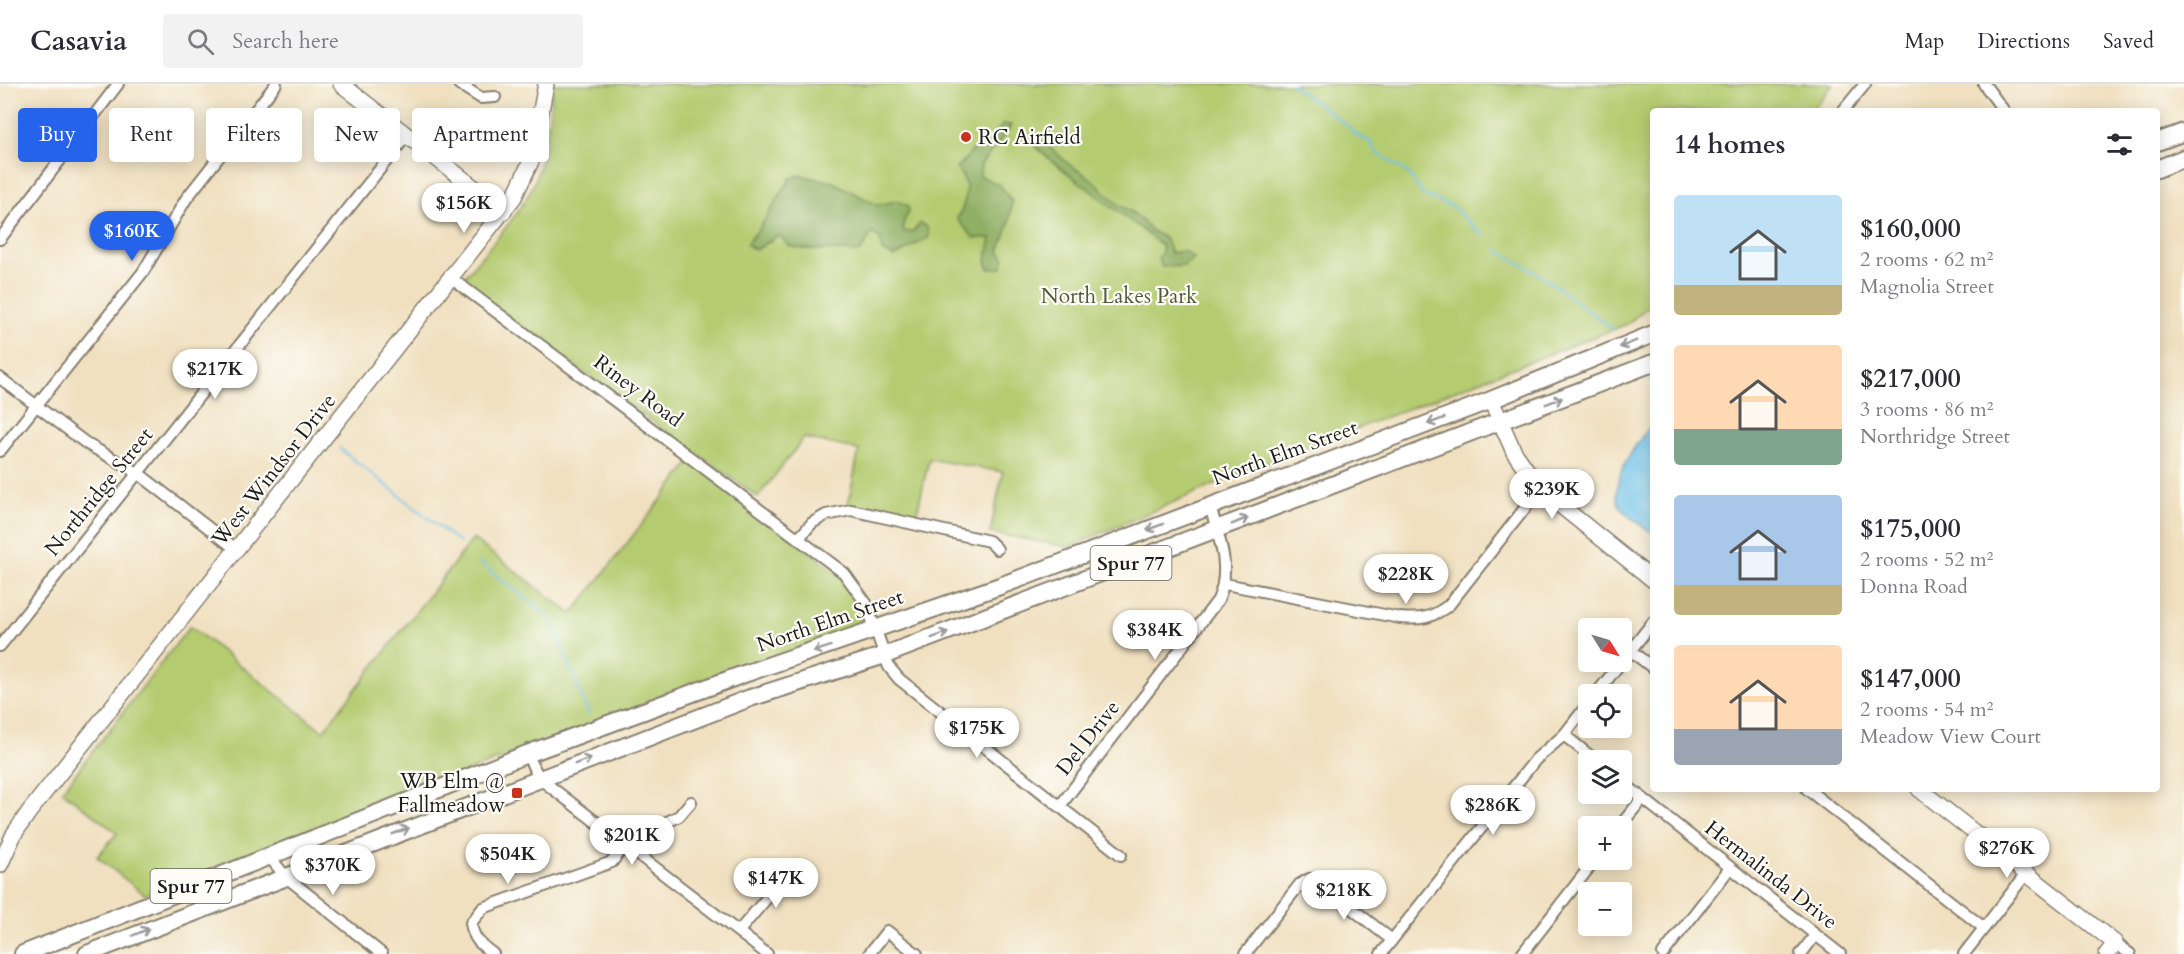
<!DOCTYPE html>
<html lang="en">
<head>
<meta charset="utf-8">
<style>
  body { margin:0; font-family:Cardo,serif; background:#f2f2f3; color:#2b2b33; height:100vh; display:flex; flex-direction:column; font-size:22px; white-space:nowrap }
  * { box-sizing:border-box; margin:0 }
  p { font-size:20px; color:#7c7c81 }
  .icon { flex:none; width:33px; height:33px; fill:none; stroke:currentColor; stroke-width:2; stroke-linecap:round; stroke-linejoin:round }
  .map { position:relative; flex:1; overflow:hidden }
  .sheet { position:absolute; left:1650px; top:24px; width:510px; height:684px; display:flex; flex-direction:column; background:#fff; border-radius:6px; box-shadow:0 3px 15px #0003 }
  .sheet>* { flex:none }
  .guide { position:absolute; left:18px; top:24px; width:570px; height:54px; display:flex; gap:12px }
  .needle { width:39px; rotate:127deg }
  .fabs { position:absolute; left:1578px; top:534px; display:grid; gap:12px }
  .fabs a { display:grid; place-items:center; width:54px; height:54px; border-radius:6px; background:#fff; box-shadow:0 3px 15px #0003; font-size:30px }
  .price { position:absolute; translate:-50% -51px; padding:0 14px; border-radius:21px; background:#fff; color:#222; font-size:20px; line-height:39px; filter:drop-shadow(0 2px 3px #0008) }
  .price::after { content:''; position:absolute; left:50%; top:36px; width:18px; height:14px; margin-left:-9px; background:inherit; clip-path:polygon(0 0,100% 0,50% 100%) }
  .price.selected { background:#2563eb; color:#fff }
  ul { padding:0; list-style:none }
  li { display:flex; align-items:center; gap:18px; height:150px; padding:0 24px }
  li span { display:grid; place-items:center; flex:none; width:168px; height:120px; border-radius:6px; color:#555 }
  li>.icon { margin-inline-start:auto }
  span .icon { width:72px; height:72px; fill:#fffc; stroke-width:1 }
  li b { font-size:26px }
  h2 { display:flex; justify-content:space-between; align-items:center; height:72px; padding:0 24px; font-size:26px }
  .pill { padding:0 21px; border-radius:6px; background:#fff; box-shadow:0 3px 15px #0003; font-size:21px; line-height:54px }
  .pill.selected { background:#2563eb; color:#fff }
  header { display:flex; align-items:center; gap:36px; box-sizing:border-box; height:84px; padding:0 30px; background:#fff; border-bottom:2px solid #e1e1e2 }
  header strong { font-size:28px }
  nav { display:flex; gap:33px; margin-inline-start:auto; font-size:21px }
  .search { width:420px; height:54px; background:#f2f2f3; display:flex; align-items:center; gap:15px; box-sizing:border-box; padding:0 21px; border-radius:6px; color:#7c7c81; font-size:22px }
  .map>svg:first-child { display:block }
  .green { fill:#b4cb6f; stroke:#687446; stroke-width:1.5 }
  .forest { fill:#8faf62; stroke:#56663f; stroke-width:1.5 }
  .water { fill:#6bc0e8; stroke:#446e82; stroke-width:1.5 }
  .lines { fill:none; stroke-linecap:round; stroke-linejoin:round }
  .stream { stroke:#6bc0e8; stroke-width:2 }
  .street-casing { stroke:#867e6e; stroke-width:14 }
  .secondary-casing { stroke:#867e6e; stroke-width:18 }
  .primary-casing { stroke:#867e6e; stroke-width:20 }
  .street { stroke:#fff; stroke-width:10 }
  .secondary { stroke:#fff; stroke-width:15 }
  .primary { stroke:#fff; stroke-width:16 }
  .oneway { stroke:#999 }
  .poi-dot { fill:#c8321e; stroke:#fdfcf7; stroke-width:2 }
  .labels { text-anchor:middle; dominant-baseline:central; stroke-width:4.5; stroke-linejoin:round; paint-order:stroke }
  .shield { fill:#fdfcf7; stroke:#605f5e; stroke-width:1.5 }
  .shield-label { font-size:20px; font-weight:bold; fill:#1c1c1c }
  .poi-label { font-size:21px; fill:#1c1c1c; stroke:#fdfcf7; text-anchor:start }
  .park-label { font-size:21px; fill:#515939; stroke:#fdfcf7 }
  .street-label { font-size:21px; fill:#1c1c1c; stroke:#fdfcf7 }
</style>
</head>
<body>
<header>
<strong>Casavia</strong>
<div class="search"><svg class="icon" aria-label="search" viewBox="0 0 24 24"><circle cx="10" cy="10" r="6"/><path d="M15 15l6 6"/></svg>Search here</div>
<nav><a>Map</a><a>Directions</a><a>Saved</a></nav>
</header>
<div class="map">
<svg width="2184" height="870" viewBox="0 0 2184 870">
  <rect width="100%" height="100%" fill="#fdfcf7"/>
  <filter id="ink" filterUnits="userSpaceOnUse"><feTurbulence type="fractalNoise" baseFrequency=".0167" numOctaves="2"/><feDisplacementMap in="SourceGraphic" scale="12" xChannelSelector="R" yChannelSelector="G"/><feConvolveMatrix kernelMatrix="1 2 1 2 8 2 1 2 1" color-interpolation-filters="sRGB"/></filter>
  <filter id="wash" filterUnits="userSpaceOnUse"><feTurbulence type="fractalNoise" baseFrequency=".008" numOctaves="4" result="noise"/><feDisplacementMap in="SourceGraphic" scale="24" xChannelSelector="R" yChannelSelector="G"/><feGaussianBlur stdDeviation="1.35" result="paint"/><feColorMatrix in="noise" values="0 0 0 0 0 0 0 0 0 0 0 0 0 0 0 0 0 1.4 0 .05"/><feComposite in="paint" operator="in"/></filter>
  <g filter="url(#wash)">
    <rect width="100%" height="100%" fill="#f0e0c0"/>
    <!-- green -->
    <g class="green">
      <path d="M553,0h1280l-21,27h-159v192l-26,21 -385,149 -173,74 -79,-14 13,-61 -74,-13 -13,59 -68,-13 11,-55 -55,-12 -46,59 -296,-211 5,-12c21,-27 57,-62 68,-94 11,-30 15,-65 18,-96z"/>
      <path d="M691,377l144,110 24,26 9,22 -2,8 -361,130 -360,138 -48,-38 20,-24 -55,-42 128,-165 133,105 150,-192 99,75z"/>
    </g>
    <!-- forest -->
    <g class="forest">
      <path d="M1003,40l8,1 -2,4 -28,35 -1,12 20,9 12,17 -3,22 -10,27 6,8 -4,9 -12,1 -3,-8 5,-23h-17l-17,-19c9,-15 15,-38 -1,-50l18,-20 12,-1z"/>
      <path d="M1036,51l35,31 18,11 29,27 18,11 16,16 13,7 6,15 12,-2 11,7 -11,8 -21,1 -4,-9 4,-5v-8l-113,-86 -14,-13 -2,-6z"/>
      <path d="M799,91l34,7 44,23 20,-4 11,5 1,6 -5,9 -1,10 9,1 9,-9 6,4 2,10 -35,20 -12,-6 -2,-13 -8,-5 -12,19 -57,-3 -14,-3 -10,-11 -23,15 -10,-6 13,-15 31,-50z"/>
    </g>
    <!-- water -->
    <path class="water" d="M1653,340v109c-10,-7 -26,-16 -33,-27 -13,-24 17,-65 33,-82z"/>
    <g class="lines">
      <!-- stream -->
      <g class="stream">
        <path d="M1291,0l58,43 5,7 15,7 7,11 31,20 16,23 29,11 31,30"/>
        <path d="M1497,166l45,26 72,54"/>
        <path d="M1648,292l5,6"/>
        <path d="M339,364l121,95"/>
        <path d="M480,479l71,55 38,97"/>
      </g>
    </g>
  </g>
  <g filter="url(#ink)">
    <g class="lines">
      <defs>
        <g id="street">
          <path d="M459,0l22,14 14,-1"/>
          <path d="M1984,0l20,27"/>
          <path d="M1843,27l22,-27"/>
          <path d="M0,155l118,-155"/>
          <path d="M451,194l393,295 22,30 23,64 10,12 222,176"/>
          <path d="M0,294l87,66 51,29 99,77"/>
          <path d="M0,367l143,-179 43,-73 90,-115"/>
          <path d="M799,454l13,-15 14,-8 25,-5 138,31 8,8"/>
          <path d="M1225,500l175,34c21,2 32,0 49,-13l91,-116"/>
          <path d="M0,562l407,-511"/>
          <path d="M1631,567l22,17"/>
          <path d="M1596,610l57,-72"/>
          <path d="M1564,651l31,25"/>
          <path d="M527,670l12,24 228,176"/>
          <path d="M1622,698l218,172"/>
          <path d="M1807,705l177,139"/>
          <path d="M1060,722l158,-206c14,-32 1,-62 -8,-94"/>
          <path d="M1620,742l22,-27"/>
          <path d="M268,771l17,21 97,78"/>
          <path d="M739,847l53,-63"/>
          <path d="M2115,859l15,11"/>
          <path d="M493,870c-12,-9 -20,-15 -22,-31l12,-15 129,-46 14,-19 53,-27 12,-14"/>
          <path d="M869,870l18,-23 30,23"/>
          <path d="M1245,870l55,-70 9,-5 9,3 74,58"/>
          <path d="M1381,870l155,-195 28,-24 24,-31"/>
          <path d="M1522,870l73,-94"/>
          <path d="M1663,870l67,-86"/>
          <path d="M1801,870l14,-19"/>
          <path d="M1964,870l62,-80"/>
        </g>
        <g id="secondary">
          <path d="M341,0l163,127"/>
          <path d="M1491,316l23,52 26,37 113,91"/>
          <path d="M1919,705l196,154 -8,11"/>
          <path d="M0,781l14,-31 15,-22 485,-615 18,-38 14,-75"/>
        </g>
        <g id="primary">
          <path d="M2157,58l27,-10"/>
          <path d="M2157,85l27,-11"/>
          <path d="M23,870l504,-200 217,-80 256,-88 491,-186 162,-66"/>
          <path d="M87,870l663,-256 135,-43 768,-292"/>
        </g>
      </defs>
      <!-- street casing -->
      <use href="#street" class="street-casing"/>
      <!-- secondary casing -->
      <use href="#secondary" class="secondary-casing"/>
      <!-- primary casing -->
      <use href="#primary" class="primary-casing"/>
      <!-- street -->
      <use href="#street" class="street"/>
      <!-- secondary -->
      <use href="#secondary" class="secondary"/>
      <!-- primary -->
      <use href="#primary" class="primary"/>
    </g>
    <!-- one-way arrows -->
    <defs><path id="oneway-shaft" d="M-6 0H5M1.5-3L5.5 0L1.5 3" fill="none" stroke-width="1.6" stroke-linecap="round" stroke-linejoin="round" transform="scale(1.5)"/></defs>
    <g class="oneway">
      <use href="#oneway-shaft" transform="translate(1628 260) rotate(158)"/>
      <use href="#oneway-shaft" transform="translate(1554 317) rotate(-21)"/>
      <use href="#oneway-shaft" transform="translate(1436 337) rotate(160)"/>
      <use href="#oneway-shaft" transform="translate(1240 437) rotate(-22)"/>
      <use href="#oneway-shaft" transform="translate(1155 443) rotate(159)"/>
      <use href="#oneway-shaft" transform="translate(940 551) rotate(-21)"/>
      <use href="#oneway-shaft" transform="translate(822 565) rotate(162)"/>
      <use href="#oneway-shaft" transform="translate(583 677) rotate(-21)"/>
      <use href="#oneway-shaft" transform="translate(401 747) rotate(-21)"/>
      <use href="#oneway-shaft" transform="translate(141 848) rotate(-23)"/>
    </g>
  </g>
  <!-- markers -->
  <g class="poi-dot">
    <circle cx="966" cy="53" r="6"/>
    <rect x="511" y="703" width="12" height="12" rx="3"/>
  </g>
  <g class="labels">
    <!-- shield labels -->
    <g class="shield">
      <rect x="1090.5" y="462" width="81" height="34" rx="4.5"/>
      <rect x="150.5" y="785" width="81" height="34" rx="4.5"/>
    </g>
    <g class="shield-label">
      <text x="1131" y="479">Spur 77</text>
      <text x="191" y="802">Spur 77</text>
    </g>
    <!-- poi labels -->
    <g class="poi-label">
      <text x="978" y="53">RC Airfield</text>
      <text x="505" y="697" text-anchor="end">WB Elm @<tspan x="505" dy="24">Fallmeadow</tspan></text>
    </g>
    <!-- park labels -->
    <g class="park-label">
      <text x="1119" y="212">North Lakes Park</text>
    </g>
    <!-- street labels -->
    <g class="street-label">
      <text transform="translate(638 307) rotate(37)">Riney Road</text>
      <text transform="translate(1285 369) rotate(-20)">North Elm Street</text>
      <text transform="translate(274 386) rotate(-52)">West Windsor Drive</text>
      <text transform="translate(99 408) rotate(-51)">Northridge Street</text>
      <text transform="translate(830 537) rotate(-19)">North Elm Street</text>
      <text transform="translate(1088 654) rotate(-52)">Del Drive</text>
      <text transform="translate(1771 791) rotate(38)">Hermalinda Drive</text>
    </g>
  </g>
</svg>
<div class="fabs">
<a><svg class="needle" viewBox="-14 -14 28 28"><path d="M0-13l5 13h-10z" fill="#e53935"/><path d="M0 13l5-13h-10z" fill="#7c7c81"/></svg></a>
<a><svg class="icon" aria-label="locate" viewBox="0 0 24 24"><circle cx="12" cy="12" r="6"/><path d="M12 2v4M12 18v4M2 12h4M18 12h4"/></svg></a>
<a><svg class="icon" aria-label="layers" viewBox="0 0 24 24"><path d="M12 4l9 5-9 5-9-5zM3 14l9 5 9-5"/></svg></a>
<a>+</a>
<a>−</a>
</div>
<b class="price" style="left:464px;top:150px">$156K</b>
<b class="price selected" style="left:132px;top:178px">$160K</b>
<b class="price" style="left:215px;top:316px">$217K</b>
<b class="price" style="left:1552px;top:436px">$239K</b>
<b class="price" style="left:1406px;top:521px">$228K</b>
<b class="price" style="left:1155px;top:577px">$384K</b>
<b class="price" style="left:977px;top:675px">$175K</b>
<b class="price" style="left:1493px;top:752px">$286K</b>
<b class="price" style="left:632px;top:782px">$201K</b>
<b class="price" style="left:2007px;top:795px">$276K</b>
<b class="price" style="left:508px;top:801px">$504K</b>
<b class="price" style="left:333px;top:812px">$370K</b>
<b class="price" style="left:776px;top:825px">$147K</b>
<b class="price" style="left:1344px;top:837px">$218K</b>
<div class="guide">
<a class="pill selected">Buy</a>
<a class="pill">Rent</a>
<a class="pill">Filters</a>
<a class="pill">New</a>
<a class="pill">Apartment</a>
</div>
<section class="sheet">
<h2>14 homes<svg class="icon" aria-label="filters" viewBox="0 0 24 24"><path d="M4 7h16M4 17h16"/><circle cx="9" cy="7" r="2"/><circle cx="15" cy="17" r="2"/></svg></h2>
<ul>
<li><span style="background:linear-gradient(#bfe0f5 75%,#c2b280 0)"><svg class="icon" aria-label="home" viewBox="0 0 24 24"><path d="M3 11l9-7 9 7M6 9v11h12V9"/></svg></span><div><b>$160,000</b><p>2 rooms · 62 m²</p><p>Magnolia Street</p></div></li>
<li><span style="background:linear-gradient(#ffd9b3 70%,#7fa58c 0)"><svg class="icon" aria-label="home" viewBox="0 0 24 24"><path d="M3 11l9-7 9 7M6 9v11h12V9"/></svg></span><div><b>$217,000</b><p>3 rooms · 86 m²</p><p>Northridge Street</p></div></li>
<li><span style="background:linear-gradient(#a9c7e8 75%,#c2b280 0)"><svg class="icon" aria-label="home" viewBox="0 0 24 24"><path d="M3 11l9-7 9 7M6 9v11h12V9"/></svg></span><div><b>$175,000</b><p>2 rooms · 52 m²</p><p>Donna Road</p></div></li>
<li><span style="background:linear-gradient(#ffd9b3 70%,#9aa5b1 0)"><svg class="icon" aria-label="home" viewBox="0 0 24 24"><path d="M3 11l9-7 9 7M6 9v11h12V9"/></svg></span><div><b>$147,000</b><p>2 rooms · 54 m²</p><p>Meadow View Court</p></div></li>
</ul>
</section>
</div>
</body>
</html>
